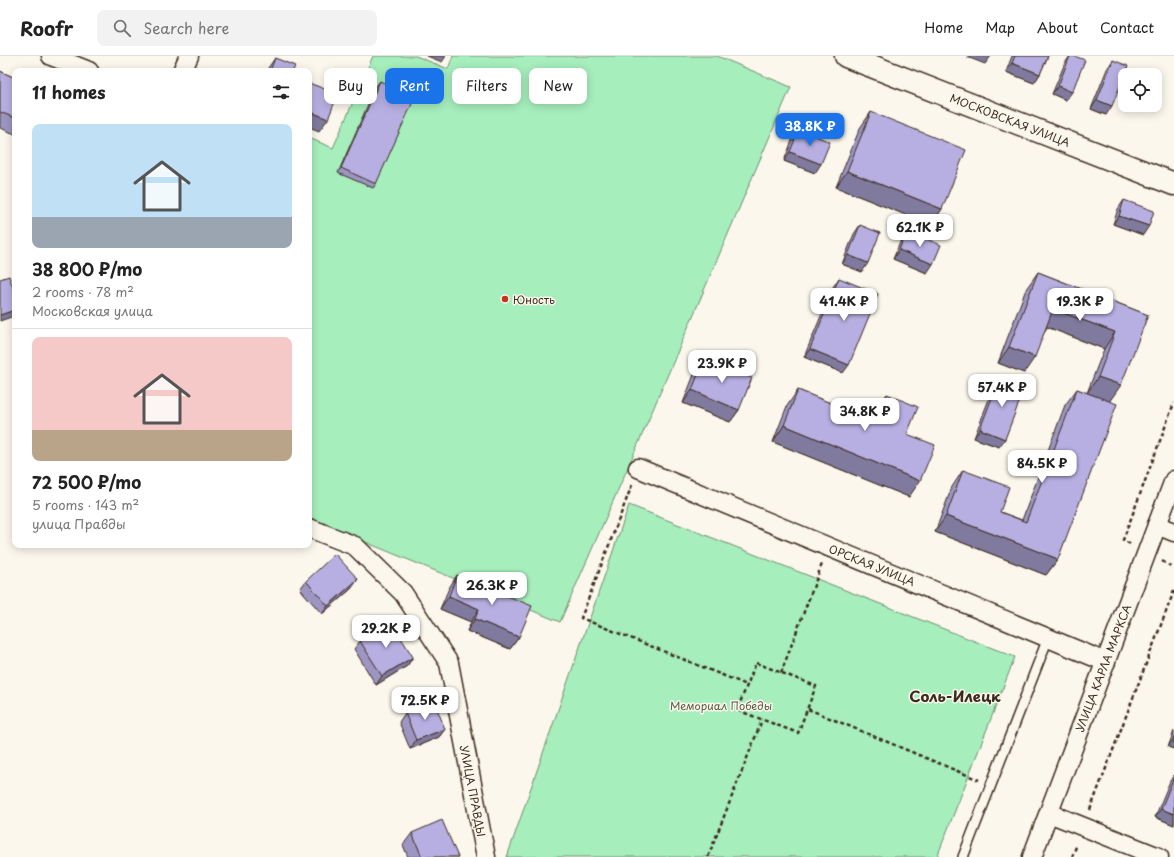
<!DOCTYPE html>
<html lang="en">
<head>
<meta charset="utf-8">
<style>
  body { margin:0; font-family:"Playpen Sans",sans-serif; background:#f2f2f2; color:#222; height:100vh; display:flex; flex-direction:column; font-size:15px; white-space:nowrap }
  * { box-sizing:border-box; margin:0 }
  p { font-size:13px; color:#767676 }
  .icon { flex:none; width:22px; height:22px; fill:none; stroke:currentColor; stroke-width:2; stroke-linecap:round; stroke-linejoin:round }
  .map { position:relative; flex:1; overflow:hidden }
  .details { position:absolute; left:12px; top:12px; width:300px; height:480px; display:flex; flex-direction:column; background:#fff; border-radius:8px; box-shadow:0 2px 10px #0003 }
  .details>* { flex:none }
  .guide { position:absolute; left:324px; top:12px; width:380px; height:36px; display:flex; gap:8px }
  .fabs { position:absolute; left:1118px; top:12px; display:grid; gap:8px }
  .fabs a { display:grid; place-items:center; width:44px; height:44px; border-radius:8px; background:#fff; box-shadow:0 2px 10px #0003; font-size:20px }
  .price { position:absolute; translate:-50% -34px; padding:0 9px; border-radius:8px; background:#fff; color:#222; font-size:13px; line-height:26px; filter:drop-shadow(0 1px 2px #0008) }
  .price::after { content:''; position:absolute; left:50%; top:24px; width:12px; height:9px; margin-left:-6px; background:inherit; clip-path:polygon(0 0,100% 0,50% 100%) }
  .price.on { background:#1a73e8; color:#fff }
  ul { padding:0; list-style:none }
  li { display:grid; align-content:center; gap:8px; height:212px; padding:0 20px }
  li+li { border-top:1px solid #e0e0e0 }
  li span { display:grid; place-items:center; height:124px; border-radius:8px; color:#555 }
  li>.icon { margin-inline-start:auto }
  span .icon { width:72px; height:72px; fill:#fffc; stroke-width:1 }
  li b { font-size:17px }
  h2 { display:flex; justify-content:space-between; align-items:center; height:48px; padding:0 20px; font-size:17px }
  .tag { padding:0 14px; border-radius:8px; background:#fff; box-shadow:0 2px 10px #0003; font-size:14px; line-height:36px }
  .tag.on { background:#1a73e8; color:#fff }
  header { display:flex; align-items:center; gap:24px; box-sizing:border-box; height:56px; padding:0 20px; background:#fff; border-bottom:1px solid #e0e0e0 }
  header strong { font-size:19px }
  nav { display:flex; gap:22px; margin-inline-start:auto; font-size:14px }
  .search { width:280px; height:36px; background:#f2f2f2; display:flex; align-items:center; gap:10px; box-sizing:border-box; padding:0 14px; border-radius:8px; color:#767676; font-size:15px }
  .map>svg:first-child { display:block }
  .green { fill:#a6eebc; stroke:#708c6d }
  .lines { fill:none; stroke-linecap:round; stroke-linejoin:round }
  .service-casing { stroke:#3b2a1e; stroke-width:12 }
  .minor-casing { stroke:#3b2a1e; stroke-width:21 }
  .tertiary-casing { stroke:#3b2a1e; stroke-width:25 }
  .path { stroke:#3b2a1e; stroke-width:2.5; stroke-dasharray:4 3; stroke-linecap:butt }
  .service { stroke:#fbf7ec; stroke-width:9 }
  .minor { stroke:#fbf7ec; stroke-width:18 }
  .tertiary { stroke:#fbf7ec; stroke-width:22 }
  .wall { fill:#9d96c2; stroke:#3b2a1e }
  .shaded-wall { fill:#807a9e; stroke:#3b2a1e }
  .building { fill:#b7afe1; stroke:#3b2a1e }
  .poi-dot { fill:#c8321e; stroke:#fbf7ec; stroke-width:1.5 }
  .labels { text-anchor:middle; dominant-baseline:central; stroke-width:3; stroke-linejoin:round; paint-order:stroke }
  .street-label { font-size:11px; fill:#3b2a1e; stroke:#fbf7ec }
  .poi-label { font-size:11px; fill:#3b2a1e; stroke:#fbf7ec; text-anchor:start }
  .park-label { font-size:11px; fill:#565b46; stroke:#fbf7ec }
  .district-label { font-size:15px; font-weight:bold; fill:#3b2a1e; stroke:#fbf7ec }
</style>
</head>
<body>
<header>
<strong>Roofr</strong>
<div class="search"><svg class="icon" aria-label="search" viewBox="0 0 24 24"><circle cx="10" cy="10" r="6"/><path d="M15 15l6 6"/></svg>Search here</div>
<nav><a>Home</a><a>Map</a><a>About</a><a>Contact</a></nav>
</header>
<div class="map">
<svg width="1174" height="801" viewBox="0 0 1174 801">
  <rect width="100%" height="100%" fill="#fbf7ec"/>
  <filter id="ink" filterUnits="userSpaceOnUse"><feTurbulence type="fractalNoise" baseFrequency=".025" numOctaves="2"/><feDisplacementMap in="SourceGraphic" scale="8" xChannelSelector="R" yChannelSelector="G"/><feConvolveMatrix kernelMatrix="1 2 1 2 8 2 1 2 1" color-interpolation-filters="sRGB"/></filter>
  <g filter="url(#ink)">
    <!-- green -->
    <g class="green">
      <path d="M373,0h43l32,13 5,-13h264l74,31 -155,362 -76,173 -251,-103v-381l24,10z"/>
      <path d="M629,449l386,152 -78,200h-430z"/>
    </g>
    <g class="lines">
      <defs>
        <path id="service" d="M963,801l85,-219"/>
        <g id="minor">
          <path d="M51,0l38,15"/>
          <path d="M182,15l7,-15"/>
          <path d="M638,412l468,194"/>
          <path d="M1157,469l17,7"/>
          <path d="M309,472l46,18 48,47 46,70 37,194"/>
          <path d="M1049,757l110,44"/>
          <path d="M1032,801l142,-377"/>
        </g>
        <path id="tertiary" d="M846,0l328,128"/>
      </defs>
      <!-- service casing -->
      <use href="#service" class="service-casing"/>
      <!-- minor casing -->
      <use href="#minor" class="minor-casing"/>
      <!-- tertiary casing -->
      <use href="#tertiary" class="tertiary-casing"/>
      <!-- path -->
      <g class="path">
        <path d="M632,429l-51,133 166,67"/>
        <path d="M1130,488l-7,-4 51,-137"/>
        <path d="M1162,505l12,7"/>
        <path d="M756,607l60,23 -18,47 -61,-23z"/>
        <path d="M781,617l41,-109"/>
        <path d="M808,653l171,71"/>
        <path d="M1090,754l84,-219"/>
        <path d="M708,801l54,-137"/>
        <path d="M1072,801l5,-13"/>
      </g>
      <!-- service -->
      <use href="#service" class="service"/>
      <!-- minor -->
      <use href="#minor" class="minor"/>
      <!-- tertiary -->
      <use href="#tertiary" class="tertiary"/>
    </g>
    <!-- wall -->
    <g class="wall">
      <path d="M1012,0h36l-8,18 -6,9 -28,-11z"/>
      <path d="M1070,0h4l-8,44 -14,-6 13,-31z"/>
      <path d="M275,2l18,13h-27z"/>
      <path d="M1113,4l-7,55 -15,-6 16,-40z"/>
      <path d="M0,15l15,7v56l-15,-6z"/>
      <path d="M380,25l-4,103 -3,4 -35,-15 38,-87z"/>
      <path d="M871,56l71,97 -11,16 -95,-38 24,-59z"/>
      <path d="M799,73l16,44 -31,-12 9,-23z"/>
      <path d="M1124,144l19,35 -30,-11 5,-15z"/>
      <path d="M860,169l2,47 -20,-8 12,-30z"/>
      <path d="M907,175l20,42 -34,-14 8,-19z"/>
      <path d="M1038,216l110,43 -39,87 -51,157 -12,16 -111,-43 17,-45 11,-17 37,42 22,8 43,-115 12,-16 10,4 17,-44 -57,-22 -23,46 -26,-10 28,-74z"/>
      <path d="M839,222l4,95 -39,-16 29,-70z"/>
      <path d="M704,303l35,51 -9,12 -47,-19 12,-31z"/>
      <path d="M1000,321l-1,70 -25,-9 20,-52z"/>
      <path d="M798,334l74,30 4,-9 11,-17 20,40 2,63 -136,-55 14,-36z"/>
      <path d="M457,519l62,62 -9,12 -43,-18 4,-9 -31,-13 9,-21z"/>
      <path d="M306,525l46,7 -30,26 -22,-25z"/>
      <path d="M360,585l53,16 -6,9 -31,19 -22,-36z"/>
      <path d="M405,657l40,16 -6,8 -29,12 -11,-27z"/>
      <path d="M1174,675v18l-6,-2z"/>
      <path d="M1174,719v50l-19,-8 15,-36z"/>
      <path d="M412,777l46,24h-50l-5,-12z"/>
    </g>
    <!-- shaded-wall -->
    <g class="shaded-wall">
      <path d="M427,0h19l-4,6z"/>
      <path d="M968,0h23l-6,8 -18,-7z"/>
      <path d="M1012,7l28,11 -6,9 -28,-11z"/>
      <path d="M1058,30l14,6 -6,8 -14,-6z"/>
      <path d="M1097,44l15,6 -6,9 -15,-6z"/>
      <path d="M309,55l19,8 -9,12 -10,-4z"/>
      <path d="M790,96l31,12 -6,9 -31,-12z"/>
      <path d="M847,115l95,38 -11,16 -95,-38z"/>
      <path d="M1119,160l30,10 -6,9 -30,-11z"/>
      <path d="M899,194l34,14 -6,9 -34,-14z"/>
      <path d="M848,199l20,8 -6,9 -20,-8z"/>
      <path d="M1053,253l62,23 -11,17 -62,-24z"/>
      <path d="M15,254v5l-1,1 -14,5v-6z"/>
      <path d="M1009,291l26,10 -11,16 -26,-10z"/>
      <path d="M810,293l39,16 -6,8 -39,-16z"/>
      <path d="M1098,321l23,8 -12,17 -22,-9z"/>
      <path d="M692,334l47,20 -9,12 -47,-19z"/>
      <path d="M784,369l136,56 -11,16 -136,-55z"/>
      <path d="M980,373l25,10 -6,8 -25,-9z"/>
      <path d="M946,460l112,43 -12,16 -111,-43z"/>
      <path d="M358,523l-6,9 -30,26 6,-8z"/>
      <path d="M449,540l30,13 -8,13 -31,-13z"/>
      <path d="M475,563l44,18 -9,12 -43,-18z"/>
      <path d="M413,601l-6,9 -31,19 6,-9z"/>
      <path d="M445,673l-6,8 -29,12 6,-9z"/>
      <path d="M1174,682v11l-6,-2z"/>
      <path d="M1161,753l13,5v11l-19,-8z"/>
    </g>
    <!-- building -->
    <g class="building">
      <path d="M1015,0h33l-8,18 -28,-11z"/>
      <path d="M1070,0h4l11,4 -13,32 -14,-6z"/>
      <path d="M275,2l20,8 -2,5h-23z"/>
      <path d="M1113,4l15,6 -16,40 -15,-6z"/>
      <path d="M0,15l15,7v40l-15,-6z"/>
      <path d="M380,25l35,16 -39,87 -35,-16z"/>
      <path d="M309,27l29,11 -10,25 -19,-8z"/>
      <path d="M871,56l95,38 -24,59 -95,-38z"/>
      <path d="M799,73l31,13 -9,22 -31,-12z"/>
      <path d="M1124,144l30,11 -5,15 -30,-10z"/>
      <path d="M860,169l20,8 -12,30 -20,-8z"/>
      <path d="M907,175l34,14 -8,19 -34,-14z"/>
      <path d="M1038,216l110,43 -27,70 -23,-8 17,-45 -62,-23 -18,48 -26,-10z"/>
      <path d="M9,220l6,18v16l-15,5v-36z"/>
      <path d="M839,222l39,16 -29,71 -39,-16z"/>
      <path d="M704,303l48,19 -13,32 -47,-20z"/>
      <path d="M1000,321l25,10 -20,52 -25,-10z"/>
      <path d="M1077,333l40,15 -59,155 -112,-43 17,-46 46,17 -9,25 26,10z"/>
      <path d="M798,334l78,31 11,-27 31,13 -11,27 28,11 -15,36 -136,-56z"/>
      <path d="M335,498l23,25 -30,27 -22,-25z"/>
      <path d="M457,519l75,31 -13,31 -44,-18 4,-10 -30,-13z"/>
      <path d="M391,566l22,35 -31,19 -22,-35z"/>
      <path d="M434,645l11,28 -29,11 -11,-27z"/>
      <path d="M1174,721v37l-13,-5z"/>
      <path d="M442,764l16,37h-36l-10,-24z"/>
    </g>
  </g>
  <!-- markers -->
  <circle class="poi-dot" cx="505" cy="243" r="4"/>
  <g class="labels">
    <!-- street labels -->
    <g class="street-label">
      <text transform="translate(1010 64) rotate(21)">МОСКОВСКАЯ УЛИЦА</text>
      <text transform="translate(872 509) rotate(22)">ОРСКАЯ УЛИЦА</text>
      <text transform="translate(1103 612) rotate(-69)">УЛИЦА КАРЛА МАРКСА</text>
      <text transform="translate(473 735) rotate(79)">УЛИЦА ПРАВДЫ</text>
    </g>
    <!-- poi labels -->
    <g class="poi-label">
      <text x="513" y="243">Юность</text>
    </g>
    <!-- park labels -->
    <g class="park-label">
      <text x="721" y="649">Мемориал Победы</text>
    </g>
    <!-- district labels -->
    <g class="district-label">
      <text x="955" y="639">Соль-Илецк</text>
    </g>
  </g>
</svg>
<div class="fabs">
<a><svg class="icon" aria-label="locate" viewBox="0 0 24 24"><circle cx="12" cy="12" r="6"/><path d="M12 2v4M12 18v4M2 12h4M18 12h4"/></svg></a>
</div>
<b class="price on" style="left:810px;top:91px">38.8K ₽</b>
<b class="price" style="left:920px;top:192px">62.1K ₽</b>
<b class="price" style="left:844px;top:266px">41.4K ₽</b>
<b class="price" style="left:1080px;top:266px">19.3K ₽</b>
<b class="price" style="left:722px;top:328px">23.9K ₽</b>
<b class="price" style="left:1002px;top:352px">57.4K ₽</b>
<b class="price" style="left:865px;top:376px">34.8K ₽</b>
<b class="price" style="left:1042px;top:428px">84.5K ₽</b>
<b class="price" style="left:492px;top:550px">26.3K ₽</b>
<b class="price" style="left:386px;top:593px">29.2K ₽</b>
<b class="price" style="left:425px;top:665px">72.5K ₽</b>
<div class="guide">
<a class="tag">Buy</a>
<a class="tag on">Rent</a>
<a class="tag">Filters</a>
<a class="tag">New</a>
</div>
<section class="details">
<h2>11 homes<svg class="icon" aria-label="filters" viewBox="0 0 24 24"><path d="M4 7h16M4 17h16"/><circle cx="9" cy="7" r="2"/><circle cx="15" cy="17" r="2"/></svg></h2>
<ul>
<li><span style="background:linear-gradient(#bfe0f5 75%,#9aa5b1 0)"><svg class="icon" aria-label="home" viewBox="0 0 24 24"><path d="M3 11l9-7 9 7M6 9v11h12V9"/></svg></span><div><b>38 800 ₽/mo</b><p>2 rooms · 78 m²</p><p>Московская улица</p></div></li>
<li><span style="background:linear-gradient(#f6c9c9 75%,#b9a48a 0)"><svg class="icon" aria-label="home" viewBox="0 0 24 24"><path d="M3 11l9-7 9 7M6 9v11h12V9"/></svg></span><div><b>72 500 ₽/mo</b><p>5 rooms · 143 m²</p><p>улица Правды</p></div></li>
</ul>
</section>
</div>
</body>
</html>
